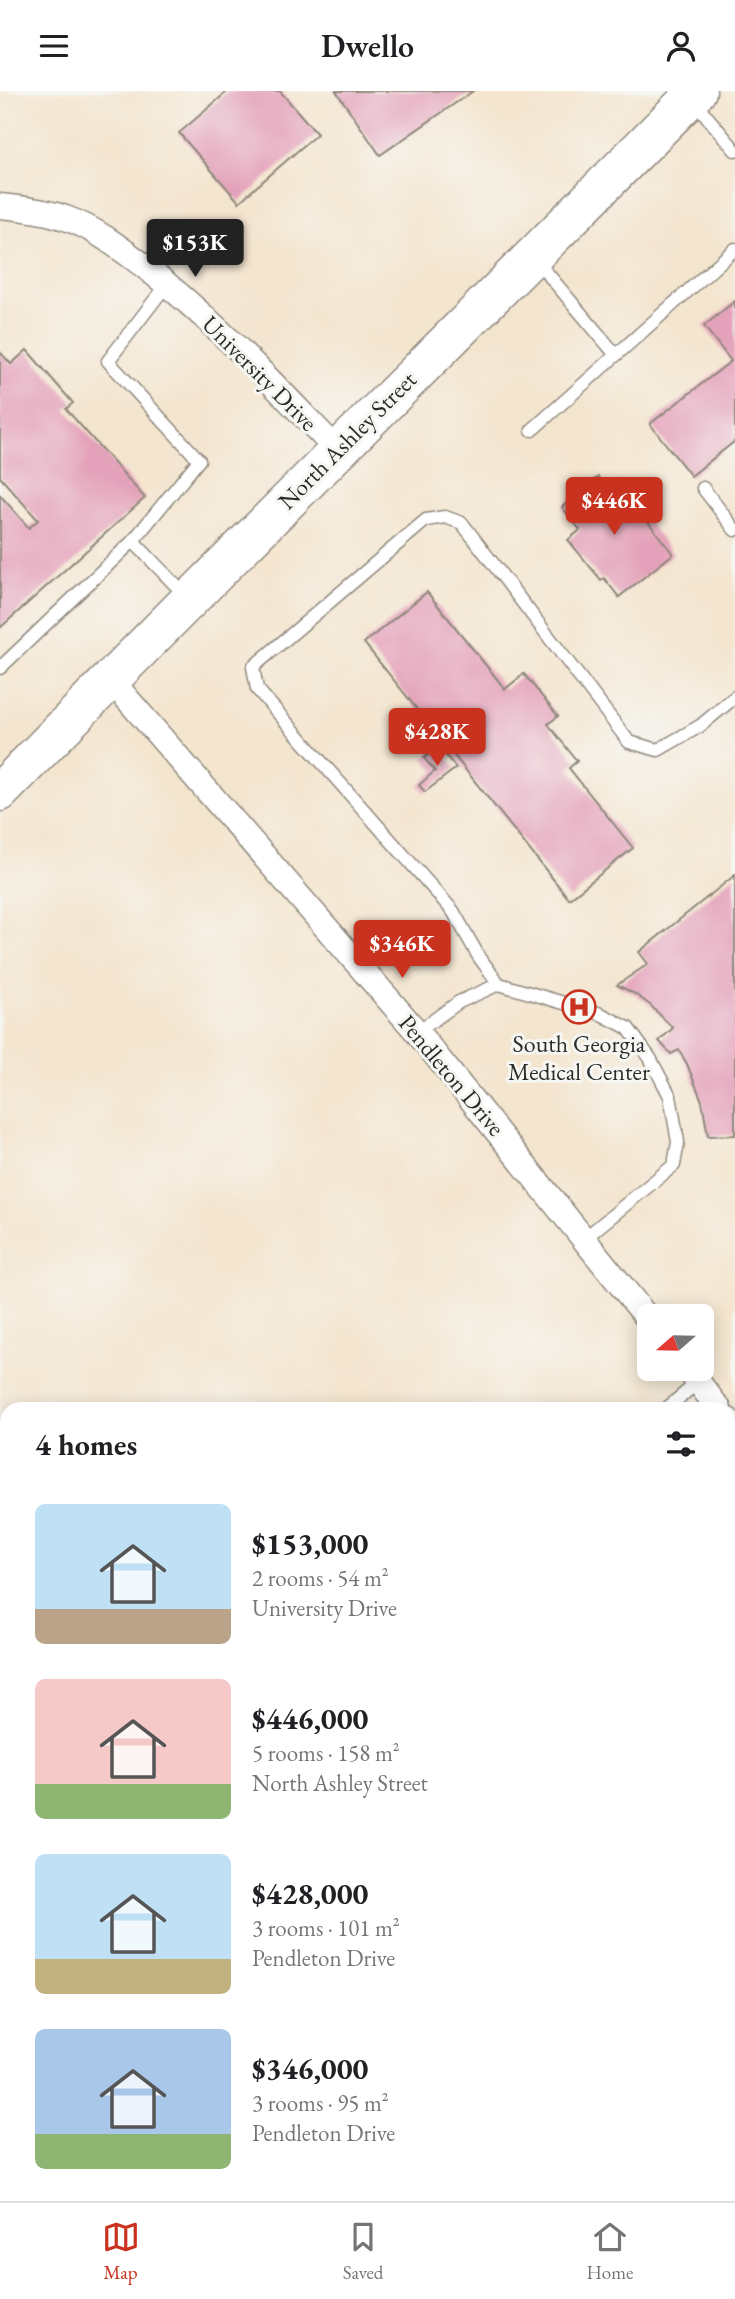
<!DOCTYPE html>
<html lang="en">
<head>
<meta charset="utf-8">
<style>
  body { margin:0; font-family:"EB Garamond",serif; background:#f2f2f2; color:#202124; height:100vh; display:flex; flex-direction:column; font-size:26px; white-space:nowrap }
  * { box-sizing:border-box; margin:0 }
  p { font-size:23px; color:#757577 }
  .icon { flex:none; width:38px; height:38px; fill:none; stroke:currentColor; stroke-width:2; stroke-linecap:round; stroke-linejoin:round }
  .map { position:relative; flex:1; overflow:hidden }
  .sheet { position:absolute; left:0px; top:1311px; width:735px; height:800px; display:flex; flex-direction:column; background:#fff; border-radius:21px 21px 0 0; box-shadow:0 4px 18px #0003 }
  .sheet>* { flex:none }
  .needle { width:46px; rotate:250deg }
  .buttons { position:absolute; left:637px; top:1213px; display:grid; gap:14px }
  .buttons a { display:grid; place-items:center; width:77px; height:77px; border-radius:10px; background:#fff; box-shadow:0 4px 18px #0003; font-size:35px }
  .price { position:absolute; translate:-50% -60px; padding:0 16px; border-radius:7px; background:#c8321e; color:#fff; font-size:23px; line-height:46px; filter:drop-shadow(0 2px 4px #0008) }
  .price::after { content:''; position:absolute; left:50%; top:42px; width:21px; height:16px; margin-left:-10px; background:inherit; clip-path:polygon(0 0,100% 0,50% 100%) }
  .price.selected { background:#222; color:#fff }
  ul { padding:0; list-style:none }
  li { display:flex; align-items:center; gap:21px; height:175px; padding:0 35px }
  li span { display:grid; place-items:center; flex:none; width:196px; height:140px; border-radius:10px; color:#555 }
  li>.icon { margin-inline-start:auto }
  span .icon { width:84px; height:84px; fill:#fffc; stroke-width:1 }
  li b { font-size:30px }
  h2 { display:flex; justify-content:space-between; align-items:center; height:84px; padding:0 35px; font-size:30px }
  header { display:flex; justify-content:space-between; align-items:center; height:91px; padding:0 35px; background:#fff; font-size:32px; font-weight:600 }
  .tab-bar { display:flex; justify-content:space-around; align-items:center; height:98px; border-top:2px solid #e0e0e0; background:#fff; font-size:19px; color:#757577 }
  .tab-bar a { display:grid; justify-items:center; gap:4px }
  .tab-bar .selected { color:#c8321e }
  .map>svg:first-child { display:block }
  .building { fill:#e4a1ba }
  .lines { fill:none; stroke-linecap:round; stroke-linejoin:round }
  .lane-casing { stroke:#90887d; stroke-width:15 }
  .street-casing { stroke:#90887d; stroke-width:27 }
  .primary-casing { stroke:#90887d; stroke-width:41 }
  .path { stroke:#90887d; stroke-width:4.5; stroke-dasharray:2 5; stroke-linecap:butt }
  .lane { stroke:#fff; stroke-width:12 }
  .street { stroke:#fff; stroke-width:24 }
  .primary { stroke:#fff; stroke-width:38 }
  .labels { text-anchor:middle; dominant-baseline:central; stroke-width:6; stroke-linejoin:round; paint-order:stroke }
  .street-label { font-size:24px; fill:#2b2b2b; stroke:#f6f6f2 }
  .poi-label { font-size:24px; fill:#2b2b2b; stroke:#f6f6f2 }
</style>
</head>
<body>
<header><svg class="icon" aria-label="menu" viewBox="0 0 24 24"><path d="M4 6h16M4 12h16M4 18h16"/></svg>Dwello<svg class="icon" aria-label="person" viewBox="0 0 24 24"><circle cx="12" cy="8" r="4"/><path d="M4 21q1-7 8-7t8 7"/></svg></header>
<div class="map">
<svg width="735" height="2110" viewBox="0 0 735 2110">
  <rect width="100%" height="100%" fill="#f6f6f2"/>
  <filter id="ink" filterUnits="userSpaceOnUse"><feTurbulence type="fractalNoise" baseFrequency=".0143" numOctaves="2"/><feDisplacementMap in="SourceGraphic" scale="14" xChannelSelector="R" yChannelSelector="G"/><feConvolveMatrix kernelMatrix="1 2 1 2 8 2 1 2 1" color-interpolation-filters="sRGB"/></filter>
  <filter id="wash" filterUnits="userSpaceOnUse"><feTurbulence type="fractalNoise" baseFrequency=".00686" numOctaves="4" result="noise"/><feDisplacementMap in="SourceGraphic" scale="28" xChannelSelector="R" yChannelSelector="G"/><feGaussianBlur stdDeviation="1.57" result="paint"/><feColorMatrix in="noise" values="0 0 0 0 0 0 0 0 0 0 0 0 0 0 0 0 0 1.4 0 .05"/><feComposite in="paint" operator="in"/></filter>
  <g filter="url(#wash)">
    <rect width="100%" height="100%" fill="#f4e5cf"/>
    <g id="blocks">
      <!-- building -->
      <g class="building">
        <path d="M228,0h52l37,43 -78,68 -60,-69z"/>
        <path d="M336,0h137l-93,64z"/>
        <path d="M735,210v140l-44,35 -41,-52 81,-63 -27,-35z"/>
        <path d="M27,259l46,53 -7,6 79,89 -145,130v-133l29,33 9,-8 -38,-43v-125l11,12z"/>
        <path d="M598,386l19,24 9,-7 47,60 -54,43 -15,-19 -3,2 -33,-40 12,-10 -18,-23z"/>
        <path d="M427,501l78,97 19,-15 34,42 -10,8 29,37 -8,7 64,80 -64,51 -205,-256z"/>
        <path d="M439,656l17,21 -31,24 -6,-7 16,-14 -11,-13z"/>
        <path d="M735,784v260l-27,1 -6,-35 -15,-37 -8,-14 -8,4 -12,-13 14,-13 -23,-23 -15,-11 -18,-9 31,-21 -9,-12z"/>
        <path d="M7,1639v72l-7,5v-71z"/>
        <path d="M728,1895l7,9v206h-7l-5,-6h5z"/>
        <path d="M5,2038l2,3v55l-7,5v-59z"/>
      </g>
    </g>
  </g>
  <g filter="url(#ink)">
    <use href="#blocks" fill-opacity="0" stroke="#90887d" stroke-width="2"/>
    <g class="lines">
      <defs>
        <g id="lane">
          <path d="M693,9l42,50"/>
          <path d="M536,169l80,95"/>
          <path d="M532,339l203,-181"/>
          <path d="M703,397l32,42"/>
          <path d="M133,450l66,-81 -91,-99 59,-77"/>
          <path d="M0,577l133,-127 54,56"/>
          <path d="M499,893l-20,-27 -26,-46 -196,-222 -4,-22 173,-147 19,-3 17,6 167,219 29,8 42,-24 35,-29"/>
          <path d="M417,941l42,-30 40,-18 102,30 27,14 22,30 20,38 8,46 -4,23 -89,73"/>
          <path d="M666,1318l32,-27"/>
          <path d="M728,1655l7,-6"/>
          <path d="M409,2104l4,6"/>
          <path d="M624,2104l5,6"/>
        </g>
        <g id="street">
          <path d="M0,115c22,2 47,5 68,13 28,10 52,29 76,47 71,55 131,120 193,184"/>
          <path d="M110,588l307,353 232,288"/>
          <path d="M688,1278l31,40"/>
          <path d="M728,1329l7,9"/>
        </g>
        <path id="primary" d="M0,701c230,-236 465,-466 697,-701"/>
      </defs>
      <!-- lane casing -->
      <use href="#lane" class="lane-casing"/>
      <!-- street casing -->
      <use href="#street" class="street-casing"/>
      <!-- primary casing -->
      <use href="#primary" class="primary-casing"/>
      <!-- path -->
      <path class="path" d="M728,1767l7,8"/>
      <!-- lane -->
      <use href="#lane" class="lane"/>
      <!-- street -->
      <use href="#street" class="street"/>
      <!-- primary -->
      <use href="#primary" class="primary"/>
    </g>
  </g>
  <!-- icons -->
  <defs>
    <symbol id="hospital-ring" viewBox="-11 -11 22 22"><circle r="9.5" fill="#f6f6f2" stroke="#c8321e" stroke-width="1.5"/><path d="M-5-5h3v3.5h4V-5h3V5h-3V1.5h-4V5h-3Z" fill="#c8321e"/></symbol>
  </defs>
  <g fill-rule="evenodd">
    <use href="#hospital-ring" x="560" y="897" width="38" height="38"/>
  </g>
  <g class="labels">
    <!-- street labels -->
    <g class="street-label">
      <text transform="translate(260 282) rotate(45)">University Drive</text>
      <text transform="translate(347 349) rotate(-45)">North Ashley Street</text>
      <text transform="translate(452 984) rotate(50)">Pendleton Drive</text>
    </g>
    <!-- poi labels -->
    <g class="poi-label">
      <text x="579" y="952">South Georgia<tspan x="579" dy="28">Medical Center</tspan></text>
    </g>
  </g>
</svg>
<div class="buttons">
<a><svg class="needle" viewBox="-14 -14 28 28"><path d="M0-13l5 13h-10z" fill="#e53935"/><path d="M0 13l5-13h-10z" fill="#757577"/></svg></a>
</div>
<b class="price selected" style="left:195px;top:188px">$153K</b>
<b class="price" style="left:614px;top:446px">$446K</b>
<b class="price" style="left:437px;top:677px">$428K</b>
<b class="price" style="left:402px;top:889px">$346K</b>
<section class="sheet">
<h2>4 homes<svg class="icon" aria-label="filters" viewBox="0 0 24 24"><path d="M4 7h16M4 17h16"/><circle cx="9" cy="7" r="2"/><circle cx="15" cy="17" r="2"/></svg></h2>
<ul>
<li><span style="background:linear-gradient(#bfe0f5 75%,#b9a48a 0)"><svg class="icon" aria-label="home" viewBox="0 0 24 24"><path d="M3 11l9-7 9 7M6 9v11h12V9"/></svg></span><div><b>$153,000</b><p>2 rooms · 54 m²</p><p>University Drive</p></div></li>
<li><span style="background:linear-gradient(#f6c9c9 75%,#8fb573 0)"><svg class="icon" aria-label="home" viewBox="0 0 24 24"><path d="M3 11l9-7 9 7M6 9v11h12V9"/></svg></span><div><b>$446,000</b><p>5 rooms · 158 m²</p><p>North Ashley Street</p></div></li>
<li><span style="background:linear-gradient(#bfe0f5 75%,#c2b280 0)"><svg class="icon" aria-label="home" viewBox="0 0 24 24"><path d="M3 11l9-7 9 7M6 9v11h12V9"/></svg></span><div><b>$428,000</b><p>3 rooms · 101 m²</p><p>Pendleton Drive</p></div></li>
<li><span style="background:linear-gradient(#a9c7e8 75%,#8fb573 0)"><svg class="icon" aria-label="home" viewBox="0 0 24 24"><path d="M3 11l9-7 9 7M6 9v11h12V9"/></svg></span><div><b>$346,000</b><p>3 rooms · 95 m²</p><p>Pendleton Drive</p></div></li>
</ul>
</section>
</div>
<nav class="tab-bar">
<a class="selected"><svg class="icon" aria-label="map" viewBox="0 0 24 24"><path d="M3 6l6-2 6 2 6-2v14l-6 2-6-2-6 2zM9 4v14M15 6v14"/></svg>Map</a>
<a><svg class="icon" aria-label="saved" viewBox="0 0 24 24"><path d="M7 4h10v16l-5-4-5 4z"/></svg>Saved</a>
<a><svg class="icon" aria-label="home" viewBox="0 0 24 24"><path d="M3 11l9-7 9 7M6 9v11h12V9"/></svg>Home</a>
</nav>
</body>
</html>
